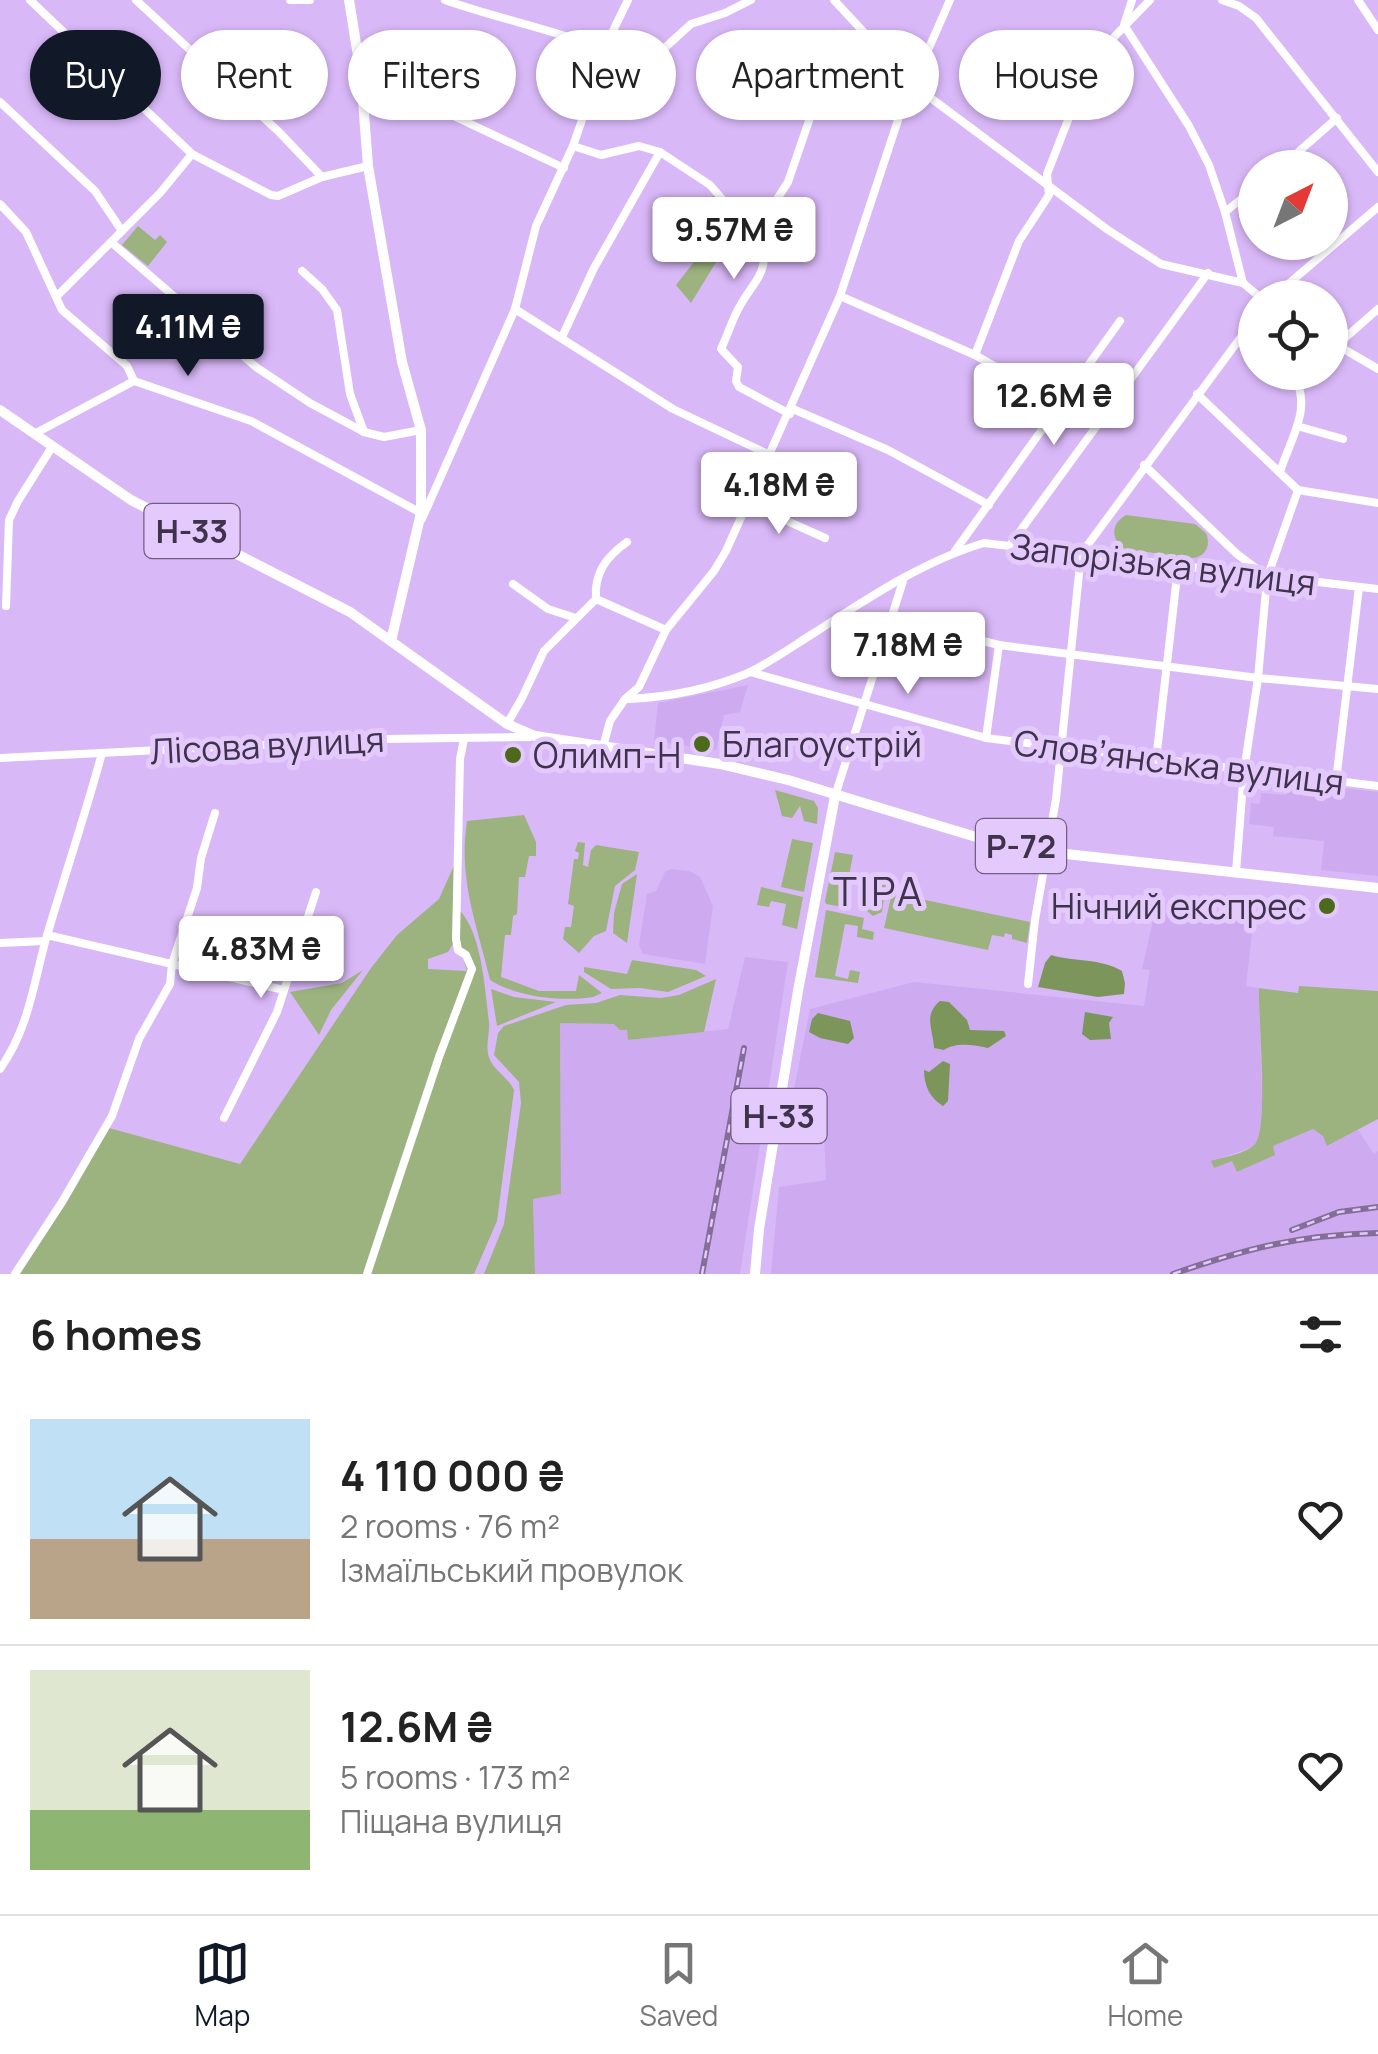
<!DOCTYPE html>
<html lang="en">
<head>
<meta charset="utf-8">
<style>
  body { margin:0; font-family:Manrope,sans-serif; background:#f6f6f6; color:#222; height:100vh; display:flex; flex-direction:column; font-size:38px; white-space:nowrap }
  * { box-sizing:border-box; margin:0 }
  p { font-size:32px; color:#767676 }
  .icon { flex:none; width:55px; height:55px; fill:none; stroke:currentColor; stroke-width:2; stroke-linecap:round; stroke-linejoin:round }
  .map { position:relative; height:1274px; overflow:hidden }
  .details { display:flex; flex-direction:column; background:#fff; flex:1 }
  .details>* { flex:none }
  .guide { position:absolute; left:30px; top:30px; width:1320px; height:90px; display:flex; gap:20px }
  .needle { width:65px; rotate:42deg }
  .buttons { position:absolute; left:1238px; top:150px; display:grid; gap:20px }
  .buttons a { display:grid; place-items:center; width:110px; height:110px; border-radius:50%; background:#fff; box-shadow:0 2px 8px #0004; font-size:50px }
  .price { position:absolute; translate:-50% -85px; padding:0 22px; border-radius:10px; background:#fff; color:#222; font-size:32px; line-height:65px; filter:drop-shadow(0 2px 5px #0008) }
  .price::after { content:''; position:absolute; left:50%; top:60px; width:30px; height:22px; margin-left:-15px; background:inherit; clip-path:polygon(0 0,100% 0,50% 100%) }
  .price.active { background:#111827; color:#fff }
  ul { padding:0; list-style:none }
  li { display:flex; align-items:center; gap:30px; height:250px; padding:0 30px }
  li+li { border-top:2px solid #e0e0e0 }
  li span { display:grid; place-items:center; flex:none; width:280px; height:200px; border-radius:0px; color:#555 }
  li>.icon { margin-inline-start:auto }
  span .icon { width:120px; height:120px; fill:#fffc; stroke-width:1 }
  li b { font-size:42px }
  h2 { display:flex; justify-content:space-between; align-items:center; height:120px; padding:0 30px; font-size:42px }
  .pill { padding:0 35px; border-radius:45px; background:#fff; box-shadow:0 2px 8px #0004; font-size:35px; line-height:90px }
  .pill.active { background:#111827; color:#fff }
  .tab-bar { display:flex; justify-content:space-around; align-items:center; height:140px; border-top:2px solid #e0e0e0; background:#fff; font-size:28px; color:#767676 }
  .tab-bar a { display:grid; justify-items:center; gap:5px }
  .tab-bar .active { color:#111827 }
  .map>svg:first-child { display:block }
  .built { fill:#ceaaf0 }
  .green { fill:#9cb37f }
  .forest { fill:#7c955b }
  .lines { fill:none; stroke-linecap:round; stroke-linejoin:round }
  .minor { stroke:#fff; stroke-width:8 }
  .major { stroke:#fff; stroke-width:10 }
  .rail-casing { stroke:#836e98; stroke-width:6 }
  .rail { stroke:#e3c9fc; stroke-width:2.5; stroke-dasharray:8; stroke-linecap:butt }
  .poi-dot { fill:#4d691c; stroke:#e3c9fc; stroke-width:4 }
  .labels { text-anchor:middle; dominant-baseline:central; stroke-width:10; stroke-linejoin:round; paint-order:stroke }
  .shield { fill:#e3c9fc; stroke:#705f80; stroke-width:2.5 }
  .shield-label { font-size:32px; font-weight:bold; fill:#3f324b }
  .street-label { font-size:35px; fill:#3f324b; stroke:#e3c9fc }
  .poi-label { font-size:35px; fill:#3f324b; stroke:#e3c9fc; text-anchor:start }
  .quarter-label { font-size:40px; letter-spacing:2.5px; fill:#3f324b; stroke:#e3c9fc }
</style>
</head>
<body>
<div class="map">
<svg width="1378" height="1274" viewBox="0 0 1378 1274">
  <rect width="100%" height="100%" fill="#d9b8f8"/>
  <!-- built -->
  <g class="built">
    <path d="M748,685l-8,27 -16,3 -8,35 -62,-9 4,-38z"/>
    <path d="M1268,780l110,12v84l-57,-6 3,-29 -51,-5 1,-9 -25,-3 2,-21 9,1 1,-11 26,2v-8l-20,-2z"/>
    <path d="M671,869l18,2 11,6 13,29 -8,58 -62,-10 -4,-9 8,-51 9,-3 9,-19z"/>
    <path d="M1221,904l23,2 2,27 6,1 -6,52 13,2 3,114 -2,35 -7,10 -41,14 60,-15 41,-17 10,7 5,10 30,-16 16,24 4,-3v123h-607l8,-87 47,-7 -3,-68 -33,-3 20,-100 104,-27 230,24 6,-36 -8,-1 12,-53 4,1 1,-4 59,6z"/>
    <path d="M745,957l43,5 -48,312h-205l-2,-75 28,-5 -1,-172 54,2 13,6 2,10 99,-11z"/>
  </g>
  <!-- green -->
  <g class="green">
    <path d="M714,192l32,39 -16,33 -12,-5 -27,44 -15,-18 18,-23 16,-33z"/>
    <path d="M138,226l17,14 5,-5 7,7 -19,24 -26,-21z"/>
    <path d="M1126,515l69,9 11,9c5,12 0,24 -14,25l-67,-9c-14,-9 -15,-25 1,-34z"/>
    <path d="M775,790l39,11 4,7 -1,16 -13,-3 -4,-15 -8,12 -10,-2z"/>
    <path d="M524,815l12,27v14h-7l-4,21h-6l-2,37 -4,2 -2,19h-6l-4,42 38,14h37l3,-16 23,18 -9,4c-31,5 -76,0 -103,-17 -13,-56 -32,-100 -23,-159z"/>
    <path d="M792,839l21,4 -9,49 -23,-5z"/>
    <path d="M578,842l7,1 -2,22 5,2 3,-17 5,-5 43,7 -4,18 -20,16 -9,45 -12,5 -15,17 -16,-14 2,-12h6l3,-21 -6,-2 6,-45h4l1,-6 -4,-2z"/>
    <path d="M835,852l18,3 -10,52 -17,-3 -1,-3z"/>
    <path d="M456,861l-2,81 -6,10 -20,7v10l39,2 -9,-32 1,-29c23,22 26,81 30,112 1,10 -3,21 -1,31 2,16 20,23 26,37l-17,131 -23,53h-454l48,-74 41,-72 131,36 131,-196 26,-33 42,-36z"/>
    <path d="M877,873l10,3 -5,36 -9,4 -7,-6 8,-36z"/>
    <path d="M637,874l-10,69 -14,-10 1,-20 8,-29z"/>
    <path d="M761,887l42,10 -6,32 -15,-4 4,-21 -15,-3 -2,6 -12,-2z"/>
    <path d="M892,893l138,29 -3,21 -15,-4v-4l-7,-2 -1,4 -12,-2 -4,15 -104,-22z"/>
    <path d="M826,910l38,8 -2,11 12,3 -1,8 -16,-3 1,-11 -13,-2 -10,52 13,3 2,-9 10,2 -2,11 -43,-6z"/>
    <path d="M632,960l64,10 10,6 -38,16 -28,-4 -29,1 -27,-17v-5l43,7z"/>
    <path d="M363,970l-32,40 -12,25 -29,-43 52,-9z"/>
    <path d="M716,979l-12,53 -76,8 -1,-10h-7l-6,-6 -54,-1 1,171 -28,5 2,75h-51l20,-50 17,-121 -2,-21 -25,-27 4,-22 6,-7 62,-21 30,-2 24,-8 41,3 18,-3z"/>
    <path d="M1299,986l79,5v128l-51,27 -4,-10 -10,-7 -40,17 2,9 -38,17 -5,-11 -18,7 -3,-7c13,-4 35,-7 44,-17 14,-14 3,-129 4,-156l39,5z"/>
    <path d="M491,989l23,8 42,5 -59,24z"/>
  </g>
  <!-- forest -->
  <g class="forest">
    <path d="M1051,955c24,7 49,3 71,16l3,12 -1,11 -26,3 -60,-10 7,-24z"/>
    <path d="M940,1001l9,1 18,18 3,10 34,1 2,5 -18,12c-14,-3 -32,-6 -44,2l-10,-2c-1,-19 -11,-33 6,-47z"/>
    <path d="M1085,1012l28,5 -4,6 2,16 -21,1 -8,-6z"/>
    <path d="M818,1013l32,8 4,17 -6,6 -28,-6 -11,-6 3,-13z"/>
    <path d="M943,1061l7,3 -2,37 -5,5c-13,-8 -19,-20 -19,-36l5,2z"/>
  </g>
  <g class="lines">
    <!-- minor -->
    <g class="minor">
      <path d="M30,0l162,154 79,41 7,1 44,-19"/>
      <path d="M136,0l142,131 44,46 46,-11"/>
      <path d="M290,0h20"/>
      <path d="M445,0c53,19 108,29 160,50"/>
      <path d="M834,0l51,55 29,24 6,11 188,140 53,34 82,19"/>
      <path d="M1132,0l-8,25 65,101 20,39 16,47 18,71 18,15"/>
      <path d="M1222,0l17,6 17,12 122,154"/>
      <path d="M1358,0l20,30"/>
      <path d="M599,70l37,4 55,-50 34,-11 26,-13"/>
      <path d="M361,75l48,20 155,73"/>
      <path d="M0,102l95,89 27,40"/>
      <path d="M573,146l28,9 38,-9 21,6 50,33 33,38 14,7"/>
      <path d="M1280,168l57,-50"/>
      <path d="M0,204l26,28 36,78 65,56 7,15 117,40 170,92"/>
      <path d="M1225,212l30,-24"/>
      <path d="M111,242l145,125 54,36 54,29 20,5 37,-7"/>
      <path d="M302,271l20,18 15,21 13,84 14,38"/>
      <path d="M57,296l103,-103 32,-39"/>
      <path d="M840,296l135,59 87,50"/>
      <path d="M1272,298l106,-91"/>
      <path d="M515,309l158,100 97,46"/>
      <path d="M562,337l32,-69 66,-116"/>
      <path d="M1330,341l48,28"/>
      <path d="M1337,345l41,-36"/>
      <path d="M975,355l44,-114 30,-46 -2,-21 30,-77 38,-61 35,-36"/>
      <path d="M1197,394l101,96 80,13"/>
      <path d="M793,409l95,41 101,55"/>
      <path d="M790,414l-51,-27 -3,-6 2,-14 -17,-18c7,-15 12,-32 20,-45 19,-31 31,-35 16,-74l31,-48 25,-73"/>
      <path d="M1297,426l46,13"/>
      <path d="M34,434l100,-53"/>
      <path d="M1144,465l93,89 29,22"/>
      <path d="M1280,472c11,-35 35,-67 11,-100"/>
      <path d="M747,503l78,35"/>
      <path d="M422,519l93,-210 21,-83 37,-80 39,-113 16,-33"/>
      <path d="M1010,545l198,-272"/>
      <path d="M955,551l165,-230"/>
      <path d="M513,584l35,25 28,9"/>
      <path d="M596,599c-2,-26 10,-42 31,-57"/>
      <path d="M6,606l3,-86 9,-19 34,-54"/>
      <path d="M891,618l108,27 259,33 120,11"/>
      <path d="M750,672l236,66 392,48"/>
      <path d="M629,699c40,-2 81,-10 119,-26 23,-11 45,-27 66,-40 53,-34 109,-72 170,-90l394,46"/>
      <path d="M507,724l15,-26 22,-47 52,-52 70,31"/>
      <path d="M986,738l13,-93"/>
      <path d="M603,747l7,-26 15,-22 14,-12 27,-57 48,-59 12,-20 114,-255 60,-182 50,-114"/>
      <path d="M0,758l384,-19 146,-2"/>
      <path d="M1156,760l22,-193"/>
      <path d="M1336,781l23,-194"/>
      <path d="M835,796l68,-215"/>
      <path d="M1236,872l8,-101 14,-93 9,-100 31,-88"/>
      <path d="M47,935l237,55"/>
      <path d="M0,943l45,-2"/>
      <path d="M1028,984l7,-64 21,-121 25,-245 174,-236"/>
      <path d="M0,1069c29,-41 33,-84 46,-130 18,-62 39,-123 56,-186"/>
      <path d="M224,1118l53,-106 39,-120"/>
      <path d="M15,1274l47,-72 50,-86 27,-77 31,-55 2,-20 25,-76 4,-30 14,-45"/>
      <path d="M367,1274l72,-217 33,-88 -6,-14 -8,-5 -2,-11 4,-180 4,-20"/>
    </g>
    <!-- major -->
    <g class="major">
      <path d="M349,0l12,75 7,91 34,196 19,68v83l-30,128"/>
      <path d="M0,410l131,90 219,112 157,112 28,12 185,28 68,16 188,57 72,15 330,36"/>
      <path d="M755,1274l4,-45 39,-238 37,-195"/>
    </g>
    <defs>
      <g id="rail">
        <path d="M1292,1230l47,-18 39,-5"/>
        <path d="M702,1274l42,-226"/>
        <path d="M1173,1274c74,-26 126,-39 205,-41"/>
      </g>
    </defs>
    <!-- rail casing -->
    <use href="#rail" class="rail-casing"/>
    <!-- rail -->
    <use href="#rail" class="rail"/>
  </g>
  <!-- markers -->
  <g class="poi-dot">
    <circle cx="702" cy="744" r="10"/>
    <circle cx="513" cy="755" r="10"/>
    <circle cx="1327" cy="906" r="10"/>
  </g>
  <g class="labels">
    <!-- shield labels -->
    <g class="shield">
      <rect x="144.5" y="504" width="95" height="54" rx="8"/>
      <rect x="976" y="819" width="90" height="54" rx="8"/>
      <rect x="731.5" y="1089" width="95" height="54" rx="8"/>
    </g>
    <g class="shield-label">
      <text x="192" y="531">Н-33</text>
      <text x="1021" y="846">Р-72</text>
      <text x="779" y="1116">Н-33</text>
    </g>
    <!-- street labels -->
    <g class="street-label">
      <text transform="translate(1163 564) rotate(7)">Запорізька вулиця</text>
      <text transform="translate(267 745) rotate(-3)">Лісова вулиця</text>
      <text transform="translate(1179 762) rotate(7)">Словʼянська вулиця</text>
    </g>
    <!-- poi labels -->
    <g class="poi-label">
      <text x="722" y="744">Благоустрій</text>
      <text x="533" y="755">Олимп-Н</text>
      <text x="1307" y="906" text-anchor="end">Нічний експрес</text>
    </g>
    <!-- quarter labels -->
    <g class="quarter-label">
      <text x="879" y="890">ТІРА</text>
    </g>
  </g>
</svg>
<div class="buttons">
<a><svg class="needle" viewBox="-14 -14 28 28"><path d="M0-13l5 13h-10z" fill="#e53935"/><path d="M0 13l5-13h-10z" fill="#767676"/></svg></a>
<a><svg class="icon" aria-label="locate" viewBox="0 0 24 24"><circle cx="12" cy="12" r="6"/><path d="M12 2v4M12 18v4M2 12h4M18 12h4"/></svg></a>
</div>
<b class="price" style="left:734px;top:282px">9.57M ₴</b>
<b class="price active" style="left:188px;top:379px">4.11M ₴</b>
<b class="price" style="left:1054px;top:448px">12.6M ₴</b>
<b class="price" style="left:779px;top:537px">4.18M ₴</b>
<b class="price" style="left:908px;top:697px">7.18M ₴</b>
<b class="price" style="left:261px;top:1001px">4.83M ₴</b>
<div class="guide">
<a class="pill active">Buy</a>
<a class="pill">Rent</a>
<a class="pill">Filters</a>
<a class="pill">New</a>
<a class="pill">Apartment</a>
<a class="pill">House</a>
</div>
</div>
<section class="details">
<h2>6 homes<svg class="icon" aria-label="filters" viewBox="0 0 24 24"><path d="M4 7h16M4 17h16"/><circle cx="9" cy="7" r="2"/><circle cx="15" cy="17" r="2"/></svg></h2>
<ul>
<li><span style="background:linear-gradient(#bfe0f5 60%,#b9a48a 0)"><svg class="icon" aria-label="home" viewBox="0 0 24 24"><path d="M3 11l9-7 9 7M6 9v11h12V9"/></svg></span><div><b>4 110 000 ₴</b><p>2 rooms · 76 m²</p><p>Ізмаїльський провулок</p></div><svg class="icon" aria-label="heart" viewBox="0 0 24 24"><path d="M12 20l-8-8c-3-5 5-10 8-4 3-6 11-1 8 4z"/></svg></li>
<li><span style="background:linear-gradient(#dfe7d0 70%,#8fb573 0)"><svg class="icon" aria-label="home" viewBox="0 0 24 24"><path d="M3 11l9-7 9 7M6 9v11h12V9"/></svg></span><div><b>12.6M ₴</b><p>5 rooms · 173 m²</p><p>Піщана вулиця</p></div><svg class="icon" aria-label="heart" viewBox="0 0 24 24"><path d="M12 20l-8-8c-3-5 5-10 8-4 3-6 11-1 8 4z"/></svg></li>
</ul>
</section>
<nav class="tab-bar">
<a class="active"><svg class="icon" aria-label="map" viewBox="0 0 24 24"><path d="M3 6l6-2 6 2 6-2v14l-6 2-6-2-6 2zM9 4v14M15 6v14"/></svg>Map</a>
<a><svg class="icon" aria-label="saved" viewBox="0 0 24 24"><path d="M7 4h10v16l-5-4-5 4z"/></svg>Saved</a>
<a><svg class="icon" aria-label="home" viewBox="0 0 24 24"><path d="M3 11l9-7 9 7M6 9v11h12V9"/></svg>Home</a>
</nav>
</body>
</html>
